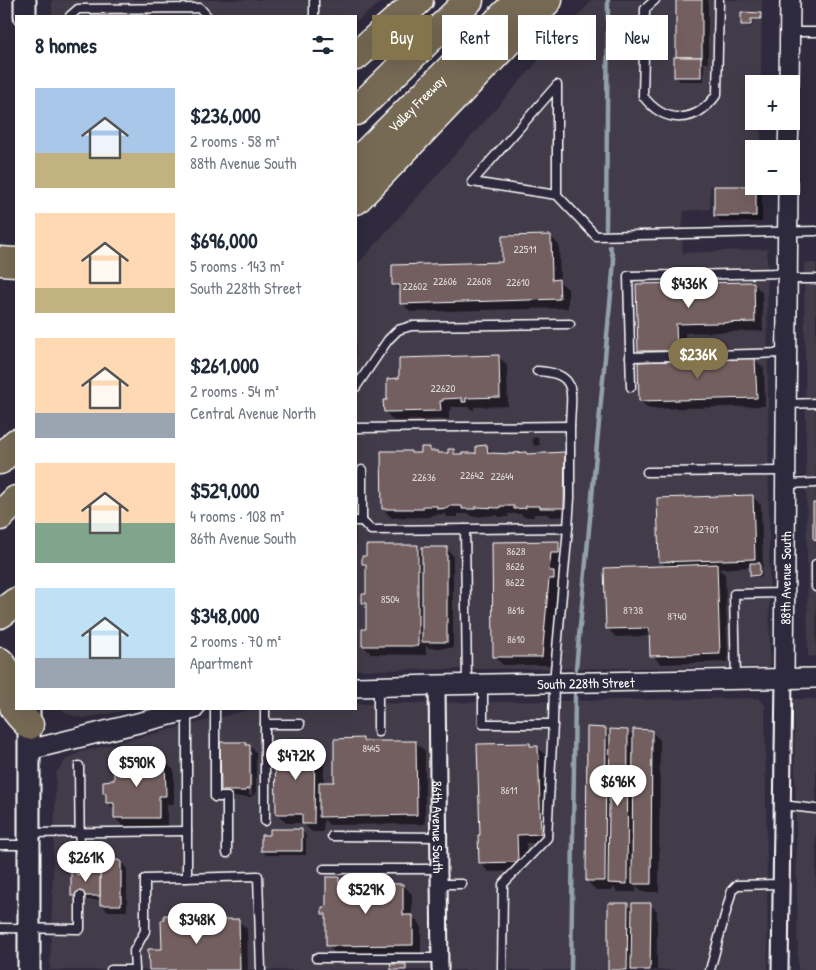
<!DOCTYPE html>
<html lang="en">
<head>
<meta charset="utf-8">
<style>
  body { margin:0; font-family:"Patrick Hand",sans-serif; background:#f2f2f3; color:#1f2937; height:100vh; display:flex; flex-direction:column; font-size:19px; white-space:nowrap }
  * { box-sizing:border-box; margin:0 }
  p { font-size:16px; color:#747a83 }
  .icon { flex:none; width:28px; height:28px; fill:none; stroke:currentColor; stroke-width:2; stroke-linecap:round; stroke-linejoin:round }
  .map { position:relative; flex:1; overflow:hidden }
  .drawer { position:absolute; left:15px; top:15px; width:342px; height:695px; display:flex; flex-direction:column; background:#fff; border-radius:0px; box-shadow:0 5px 20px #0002 }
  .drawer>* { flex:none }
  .hud { position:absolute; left:372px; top:15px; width:368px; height:45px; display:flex; gap:10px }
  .tools { position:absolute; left:745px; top:75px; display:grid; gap:10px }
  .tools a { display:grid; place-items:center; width:55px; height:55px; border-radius:0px; background:#fff; box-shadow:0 5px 20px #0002; font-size:25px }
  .price { position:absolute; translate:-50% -42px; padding:0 11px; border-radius:18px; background:#fff; color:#222; font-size:16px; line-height:32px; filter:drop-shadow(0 1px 2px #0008) }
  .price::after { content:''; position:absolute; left:50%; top:30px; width:15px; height:11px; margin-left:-8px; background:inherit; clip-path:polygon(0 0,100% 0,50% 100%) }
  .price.on { background:#84754c; color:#fff }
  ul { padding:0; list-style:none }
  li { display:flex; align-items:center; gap:15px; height:125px; padding:0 20px }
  li span { display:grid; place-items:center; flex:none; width:140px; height:100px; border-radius:0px; color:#555 }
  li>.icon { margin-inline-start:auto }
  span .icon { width:60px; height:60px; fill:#fffc; stroke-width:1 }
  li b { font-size:21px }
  h2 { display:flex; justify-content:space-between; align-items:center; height:60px; padding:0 20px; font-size:21px }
  .tag { padding:0 18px; border-radius:0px; background:#fff; box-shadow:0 5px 20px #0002; font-size:18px; line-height:45px }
  .tag.on { background:#84754c; color:#fff }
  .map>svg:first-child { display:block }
  .built { fill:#433a48 }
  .shadow { fill:#0007; fill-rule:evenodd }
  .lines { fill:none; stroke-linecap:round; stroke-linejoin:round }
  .stream { stroke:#92a1aa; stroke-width:4.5 }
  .building { fill:#735e60; stroke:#fff }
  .service-casing { stroke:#fff; stroke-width:11 }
  .minor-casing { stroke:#fff; stroke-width:19 }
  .tertiary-casing { stroke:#fff; stroke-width:22 }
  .secondary-casing { stroke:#fff; stroke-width:25 }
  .motorway-casing { stroke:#fff; stroke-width:31 }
  .service { stroke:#2f2a3d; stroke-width:8 }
  .minor { stroke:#2f2a3d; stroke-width:15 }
  .tertiary { stroke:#2f2a3d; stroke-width:19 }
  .secondary { stroke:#2f2a3d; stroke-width:21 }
  .motorway { stroke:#776a54; stroke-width:28 }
  .labels { text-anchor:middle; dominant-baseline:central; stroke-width:4.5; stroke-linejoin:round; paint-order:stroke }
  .number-label { font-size:11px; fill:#dcd7d7 }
  .street-label { font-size:14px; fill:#fff; stroke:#2f2a3d }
</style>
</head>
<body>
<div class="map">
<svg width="816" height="970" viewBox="0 0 816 970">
  <rect width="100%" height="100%" fill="#2f2a3d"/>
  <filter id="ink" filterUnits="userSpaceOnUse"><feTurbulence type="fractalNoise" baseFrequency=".02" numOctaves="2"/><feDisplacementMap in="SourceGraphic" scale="10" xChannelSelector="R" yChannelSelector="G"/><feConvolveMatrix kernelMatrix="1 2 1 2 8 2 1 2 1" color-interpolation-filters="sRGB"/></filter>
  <g filter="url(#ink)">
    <!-- built -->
    <g class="built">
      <path d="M52,0h332l-28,22v-6h-304z"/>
      <path d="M592,0h170l-1,84h-7v37h7v28h-7v37l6,1 -50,-1v23l-26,2 -2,23 1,19 84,-4 3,418 -414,3v-404z"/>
      <path d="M804,263h12v393l-8,1z"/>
      <path d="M758,698l7,7 3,265h-718l6,-197 11,-14 14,-7 164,-41 26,-2h85v-5z"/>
      <path d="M794,699h22v271h-18z"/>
      <path d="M61,709h74l-52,9 -15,-4z"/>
    </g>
    <!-- shadow -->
    <g class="shadow">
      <path d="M677,0h31v63h-4v18h-24l-4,-4z"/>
      <path d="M147,12l4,4h-59v-2z"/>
      <path d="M742,13l19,1 2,2 -1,4h-9l-1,7 -8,-1 -2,-1z"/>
      <path d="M756,187l6,7v28h-40l-7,-7z"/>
      <path d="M550,236l9,9 1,37 8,7v19l-157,4 -9,-9 -1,-11 -8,-8 111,-21z"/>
      <path d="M753,283l9,9 1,39 -78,2v26l-37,1 -9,-9 -2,-65z"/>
      <path d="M498,356l9,9 1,41 -34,1v4l-6,-4h-17v3h-2v9l-55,2 -9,-9 4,-11 11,-21z"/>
      <path d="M755,360l9,8 1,38 -116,3 -9,-9z"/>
      <path d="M538,437l2,8 -6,1 -2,-8z"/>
      <path d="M487,447l7,7 7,1 63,-2 9,9 -1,54 -22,1 -3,-3h-13v3h-10l-3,-3h-13l1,3h-11l-1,-2 -24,2 -3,-3h-12v3h-11l-2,-3 -14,1v2l-39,1 -9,-9 27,-57 3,2h9l7,-6 5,4 6,2h9l4,-4 6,6 18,1z"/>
      <path d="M752,496l9,9 2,62h-1v10h-9l-2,-2v-8l-32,2 6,5 3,88 -67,2 -9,-9 -1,-19 -35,1 -9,-9 59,-61 -5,-5z"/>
      <path d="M493,543h66l8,8v10h-8l-1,16 5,4v7h-6l-6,77h-48l-9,-9z"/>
      <path d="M418,547l5,5 23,-4 7,7v93h-24l-3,-3v10l-54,-1 -9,-8 4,-15v-25l-4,-4 4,-6v-29l-3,-4z"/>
      <path d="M606,729l5,5 17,-3 6,6 17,-6 9,9 -1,152h-17l-6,-7v7h-18l-5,-5v3h-17l-9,-9z"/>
      <path d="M363,740l3,2h50l9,9v73l-96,1 -5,-6 -1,13h-11l-9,-9h-17l-9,-9 26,-64 12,-9 9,9v33h12z"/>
      <path d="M246,743l10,9v43h-4v2h-24l-6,-6zM249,748h2l1,47h-3z"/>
      <path d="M529,744l3,3h6l8,9 3,87h-23v28l-37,1 -9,-9 -1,-26z"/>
      <path d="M165,762l9,8v34h-7v23h-43l-9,-9v-8l-8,-8v-7l-2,-3 10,-10z"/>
      <path d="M302,831l4,4v20h-40l-4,-5z"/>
      <path d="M121,862l6,7v42h-19l-7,-7 -2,-27v23h-23l-4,-4 29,-25z"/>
      <path d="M338,879l6,6h59l9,9v22l9,9v29h-85l-9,-9v-28l-3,-3z"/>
      <path d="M627,904l6,6 17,-6 7,7v59h-48z"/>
      <path d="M174,916l5,5 59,-1 9,9 1,41h-98l13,-20z"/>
    </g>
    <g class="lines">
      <!-- stream -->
      <g class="stream">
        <path d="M606,228l2,-228"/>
        <path d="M576,669l38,-408 -4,-14"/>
        <path d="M571,970l4,-275"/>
      </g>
    </g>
    <!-- building -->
    <g class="building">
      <rect x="676" y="0" width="26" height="57"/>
      <path d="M148,11v5h-57v-4z"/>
      <path d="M741,12l20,1v6h-10v6h-10z"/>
      <rect x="674" y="57" width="27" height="20"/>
      <rect x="714" y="186" width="42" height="30"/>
      <path d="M551,235l1,45 7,-1 1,20 -160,5v-19h-8v-20l110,-3v-26z"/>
      <path d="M754,282l1,40 -79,2 1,27h-39l-2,-67z"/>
      <path d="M499,355l1,42 -34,1v4h-4v-4l-19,1v2h-3l1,10 -57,1 -1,-12h4v-21l12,-1v-20z"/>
      <path d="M755,358l2,40 -118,3 -1,-39z"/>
      <path d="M487,445l1,9v-1l26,1v-1l12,-1 1,2 38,-2 -1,56h-24v-2h-14v2l-12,1v-3h-14v2l-25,-1v2h-13v-3h-13v2l-12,1v-3h-14v3h-41l-1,-58h30v2h10v-6h9v4h8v2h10v-4h6v5h8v-1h13l1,1v-8z"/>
      <path d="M753,495l2,64 -96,3 -2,-64z"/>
      <path d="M813,503h3v38l-3,-3z"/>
      <path d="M559,541v12h-8l-2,18h5v8h-5l-7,78h-49l-1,-115z"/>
      <path d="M366,545h52v101h-56v-17h4v-26h-4v-9h4v-30h-4v-8h4z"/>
      <rect x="422" y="547" width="25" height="95"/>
      <path d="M750,563h10v12l-10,1z"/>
      <path d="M717,564l3,90 -70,2 -1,-28 -43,1 -2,-61z"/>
      <path d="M587,727l19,1 -1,153h-19z"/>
      <path d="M610,729l18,1 -1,154 -19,-1z"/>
      <path d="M633,729l19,1 -1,154h-19z"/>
      <path d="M363,738v3h53l1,74 -98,2v-35h15v-43z"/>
      <path d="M302,740h13l-1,84h-12v-10h-26l-1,-65h27z"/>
      <path d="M220,742h26v3h4v44h-4v2h-25z"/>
      <path d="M530,743v3h8l3,88 -24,1 1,27 -39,1 -1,-28h2l-3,-91z"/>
      <path d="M114,760h51l1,36h-7v22h-45v-15h-8v-10h-3v-12l11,-1z"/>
      <path d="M270,829h32v22h-41v-16h9z"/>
      <path d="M113,859l8,2v44h-21v-44h13z"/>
      <rect x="71" y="870" width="29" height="26"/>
      <path d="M326,877h13v6l64,1v31h10v30l-87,1v-32h-4v-7h4z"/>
      <path d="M608,903h20l-1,67h-19z"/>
      <path d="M632,903h19l-1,67h-19z"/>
      <path d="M164,915h10l1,5 64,-1 1,51h-91l-1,-21h14l-1,-29h3z"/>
      <path d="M390,964h16v6h-15z"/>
    </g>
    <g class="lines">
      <defs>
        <g id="service">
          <path d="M314,0v16"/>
          <path d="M655,0l-10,9 -2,87c22,29 53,28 74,-2l2,-94"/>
          <path d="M70,16l8,-7 122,-1 7,8"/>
          <path d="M791,32h25"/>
          <path d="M557,195v-110l-85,97 85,13 39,41 220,-5"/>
          <path d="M787,279h29"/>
          <path d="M630,357l155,-4"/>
          <path d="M537,371c42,2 34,21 33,55"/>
          <path d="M356,387l32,-47 10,-10 13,-4 159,-2"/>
          <path d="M631,387l-3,-111 159,-3"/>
          <path d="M786,404l30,-1"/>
          <path d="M356,428l214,-2v72l-2,30"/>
          <path d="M647,472l138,-1"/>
          <path d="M786,484l30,-1"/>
          <path d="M356,521h6v-51"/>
          <path d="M362,521l9,9 197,-2 -14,154 -1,42h-70v-39"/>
          <path d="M465,529l2,155"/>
          <path d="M816,564v23"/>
          <path d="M736,679l-2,-85 51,-1"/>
          <path d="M378,687v45"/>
          <path d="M215,709v88h12v56"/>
          <path d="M187,712v166"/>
          <path d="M265,724h35"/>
          <path d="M79,766l1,104"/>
          <path d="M782,805l34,4"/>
          <path d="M265,821v-112"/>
          <path d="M30,833l157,-2"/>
          <path d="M332,836l107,1"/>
          <path d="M0,845h28"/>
          <path d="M324,869h115"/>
          <path d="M439,884h23"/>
          <path d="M0,928l80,1v-33"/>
          <path d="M316,958h124"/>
          <path d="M111,970h24"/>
          <path d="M135,970l-1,-19 11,-20v-52l113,-3 3,94"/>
          <path d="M502,970l1,-86 44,-46 6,-114"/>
          <path d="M710,970l22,-80 5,-5 44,-1"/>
        </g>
        <g id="minor">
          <path id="s1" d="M437,685l3,285"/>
          <path d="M780,970l4,-292"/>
        </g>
        <g id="tertiary">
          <path d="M789,84l1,-84"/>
          <path d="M788,149l1,-28"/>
          <path id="s2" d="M784,678l4,-492"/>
          <path id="s3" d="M356,687l81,-2 379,-7"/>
          <path d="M29,750l165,-41"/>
        </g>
        <g id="secondary">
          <path d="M25,0v16"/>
          <path d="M29,709v261"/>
        </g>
        <g id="motorway">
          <path d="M356,56l63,-56"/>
          <path d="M356,111l113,-111"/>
          <path id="s4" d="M356,163l163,-163"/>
          <path d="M356,200l192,-200"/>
          <path d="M0,261l16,1"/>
          <path d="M0,460l16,-17"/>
          <path d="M0,516l16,-16"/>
          <path d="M0,614l16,-12"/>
          <path d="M0,662c12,11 8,33 15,47 3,5 9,11 14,16"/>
        </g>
      </defs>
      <!-- service casing -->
      <use href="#service" class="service-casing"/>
      <!-- minor casing -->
      <use href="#minor" class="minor-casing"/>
      <!-- tertiary casing -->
      <use href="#tertiary" class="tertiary-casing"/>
      <!-- secondary casing -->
      <use href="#secondary" class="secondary-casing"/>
      <!-- motorway casing -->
      <use href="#motorway" class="motorway-casing"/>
      <!-- service -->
      <use href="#service" class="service"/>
      <!-- minor -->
      <use href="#minor" class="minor"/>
      <!-- tertiary -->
      <use href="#tertiary" class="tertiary"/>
      <!-- secondary -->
      <use href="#secondary" class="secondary"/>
      <!-- motorway -->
      <use href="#motorway" class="motorway"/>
    </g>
  </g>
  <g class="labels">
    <!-- number labels -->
    <g class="number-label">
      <text x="525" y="249">22511</text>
      <text x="445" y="281">22606</text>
      <text x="479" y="281">22608</text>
      <text x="518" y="282">22610</text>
      <text x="415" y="286">22602</text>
      <text x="443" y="388">22620</text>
      <text x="472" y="475">22642</text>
      <text x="502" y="476">22644</text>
      <text x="424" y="477">22636</text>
      <text x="706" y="529">22701</text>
      <text x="516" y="551">8628</text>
      <text x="515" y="566">8626</text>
      <text x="515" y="582">8622</text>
      <text x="390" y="599">8504</text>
      <text x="516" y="610">8616</text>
      <text x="633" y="610">8738</text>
      <text x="677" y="616">8740</text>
      <text x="516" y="639">8610</text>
      <text x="371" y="748">8445</text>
      <text x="509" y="790">8611</text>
    </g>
    <!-- street labels -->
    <g class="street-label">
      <text stroke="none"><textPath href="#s4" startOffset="85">Valley Freeway</textPath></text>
      <text stroke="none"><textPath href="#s2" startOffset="100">88th Avenue South</textPath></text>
      <text stroke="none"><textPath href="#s3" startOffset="230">South 228th Street</textPath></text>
      <text stroke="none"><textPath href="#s1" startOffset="142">86th Avenue South</textPath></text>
    </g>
  </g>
</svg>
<div class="tools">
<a>+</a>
<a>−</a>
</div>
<b class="price" style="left:689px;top:309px">$436K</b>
<b class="price on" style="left:698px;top:380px">$236K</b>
<b class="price" style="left:296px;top:781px">$472K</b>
<b class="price" style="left:137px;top:788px">$590K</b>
<b class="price" style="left:618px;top:807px">$696K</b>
<b class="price" style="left:86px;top:883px">$261K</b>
<b class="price" style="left:366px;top:915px">$529K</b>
<b class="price" style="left:197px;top:945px">$348K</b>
<div class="hud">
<a class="tag on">Buy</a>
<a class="tag">Rent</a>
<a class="tag">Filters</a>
<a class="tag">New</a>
</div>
<section class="drawer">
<h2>8 homes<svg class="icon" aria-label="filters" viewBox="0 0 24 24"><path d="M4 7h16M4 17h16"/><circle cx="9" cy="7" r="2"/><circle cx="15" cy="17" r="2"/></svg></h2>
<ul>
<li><span style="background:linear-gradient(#a9c7e8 65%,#c2b280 0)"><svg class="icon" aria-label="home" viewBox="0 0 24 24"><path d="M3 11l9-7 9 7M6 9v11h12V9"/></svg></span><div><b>$236,000</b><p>2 rooms · 58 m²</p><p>88th Avenue South</p></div></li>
<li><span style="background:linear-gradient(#ffd9b3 75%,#c2b280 0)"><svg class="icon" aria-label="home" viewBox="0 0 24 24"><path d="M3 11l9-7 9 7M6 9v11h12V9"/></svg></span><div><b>$696,000</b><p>5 rooms · 143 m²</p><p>South 228th Street</p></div></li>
<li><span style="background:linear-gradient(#ffd9b3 75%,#9aa5b1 0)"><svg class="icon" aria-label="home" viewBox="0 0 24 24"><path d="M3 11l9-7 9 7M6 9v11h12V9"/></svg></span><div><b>$261,000</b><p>2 rooms · 54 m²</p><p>Central Avenue North</p></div></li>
<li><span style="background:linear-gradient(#ffd9b3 60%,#7fa58c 0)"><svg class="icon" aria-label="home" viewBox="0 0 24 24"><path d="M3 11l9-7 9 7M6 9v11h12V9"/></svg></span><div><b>$529,000</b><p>4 rooms · 108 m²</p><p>86th Avenue South</p></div></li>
<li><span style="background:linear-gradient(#bfe0f5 70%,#9aa5b1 0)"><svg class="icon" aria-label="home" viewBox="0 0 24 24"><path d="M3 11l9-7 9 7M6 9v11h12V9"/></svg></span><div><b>$348,000</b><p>2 rooms · 70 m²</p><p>Apartment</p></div></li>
</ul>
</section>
</div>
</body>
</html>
